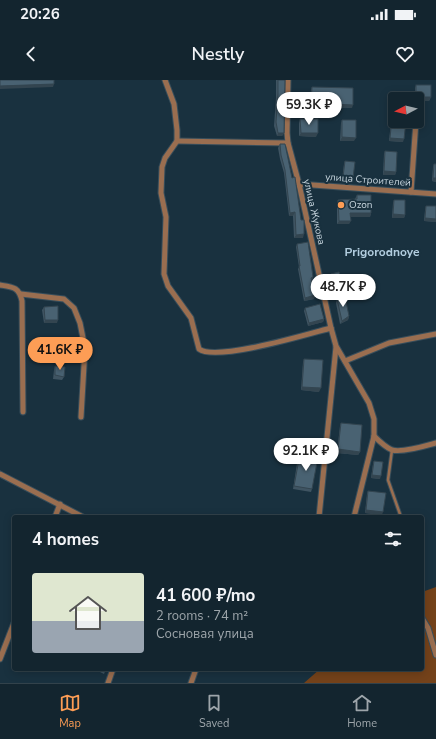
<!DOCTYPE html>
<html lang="en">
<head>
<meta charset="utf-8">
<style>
  body { margin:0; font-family:"Nunito Sans",sans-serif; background:#1c2d37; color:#f1f3f6; height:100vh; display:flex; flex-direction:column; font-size:15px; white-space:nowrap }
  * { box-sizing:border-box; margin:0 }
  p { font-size:13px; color:#9da5aa }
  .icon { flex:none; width:22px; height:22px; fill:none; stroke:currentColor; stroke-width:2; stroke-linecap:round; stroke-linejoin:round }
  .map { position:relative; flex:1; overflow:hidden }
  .drawer { position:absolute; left:12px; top:435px; width:412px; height:156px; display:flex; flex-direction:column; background:#13252f; border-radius:4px; box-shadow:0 2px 10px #0003,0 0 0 1px #32424b }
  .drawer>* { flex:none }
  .needle { width:26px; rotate:263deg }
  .tools { position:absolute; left:388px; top:12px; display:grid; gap:8px }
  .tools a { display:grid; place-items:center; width:36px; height:36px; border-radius:4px; background:#13252f; box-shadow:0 2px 10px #0003,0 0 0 1px #32424b; font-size:20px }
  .price { position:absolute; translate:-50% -34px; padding:0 9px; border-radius:14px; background:#fff; color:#222; font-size:13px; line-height:26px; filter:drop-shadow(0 1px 2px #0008) }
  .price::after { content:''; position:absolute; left:50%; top:24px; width:12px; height:9px; margin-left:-6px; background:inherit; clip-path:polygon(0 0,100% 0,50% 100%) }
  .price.selected { background:#fd9d55; color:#111 }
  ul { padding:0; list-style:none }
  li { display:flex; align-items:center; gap:12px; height:100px; padding:0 20px }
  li+li { border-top:1px solid #32424b }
  li span { display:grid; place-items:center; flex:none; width:112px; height:80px; border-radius:4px; color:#555 }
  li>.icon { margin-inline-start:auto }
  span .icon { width:48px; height:48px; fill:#fffc; stroke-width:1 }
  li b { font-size:17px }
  h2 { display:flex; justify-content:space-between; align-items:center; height:48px; padding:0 20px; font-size:17px }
  .status { display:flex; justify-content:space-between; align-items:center; height:28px; padding:0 20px; background:#13252f; direction:ltr }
  .status svg { height:11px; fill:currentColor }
  header { display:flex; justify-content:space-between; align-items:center; height:52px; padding:0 20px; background:#13252f; font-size:18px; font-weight:600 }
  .menu { display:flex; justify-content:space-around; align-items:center; height:56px; border-top:1px solid #32424b; background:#13252f; font-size:11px; color:#9da5aa }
  .menu a { display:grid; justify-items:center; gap:2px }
  .menu .selected { color:#fd9d55 }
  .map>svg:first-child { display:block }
  .green { fill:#74421a }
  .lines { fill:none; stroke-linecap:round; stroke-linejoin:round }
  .service-casing { stroke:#384e5b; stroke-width:4.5 }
  .minor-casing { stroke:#384e5b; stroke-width:7 }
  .service { stroke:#9a6e50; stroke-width:2.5 }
  .minor { stroke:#9a6e50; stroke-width:5 }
  .wall { fill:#3f5462 }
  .shaded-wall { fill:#334550 }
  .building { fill:#496272; stroke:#334550 }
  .poi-dot { fill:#fd9d55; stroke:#19313f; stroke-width:1.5 }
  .labels { text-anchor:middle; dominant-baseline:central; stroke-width:4; stroke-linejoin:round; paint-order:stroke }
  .street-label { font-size:10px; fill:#c6d4dd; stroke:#19313f }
  .poi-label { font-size:10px; fill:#c6d4dd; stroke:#19313f; text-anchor:start }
  .quarter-label { font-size:12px; font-weight:bold; fill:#b2cddf; stroke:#19313f }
</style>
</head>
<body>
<div class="status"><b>20:26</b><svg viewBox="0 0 49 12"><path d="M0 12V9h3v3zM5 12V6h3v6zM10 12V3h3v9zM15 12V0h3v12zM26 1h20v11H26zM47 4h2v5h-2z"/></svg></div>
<header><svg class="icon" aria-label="back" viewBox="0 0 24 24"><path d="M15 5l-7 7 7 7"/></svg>Nestly<svg class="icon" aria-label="heart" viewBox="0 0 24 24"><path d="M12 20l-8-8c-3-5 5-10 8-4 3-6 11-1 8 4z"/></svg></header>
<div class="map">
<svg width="436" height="603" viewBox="0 0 436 603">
  <rect width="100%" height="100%" fill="#19313f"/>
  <!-- green -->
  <path class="green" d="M436,507v96h-132l16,-14h102v-77z"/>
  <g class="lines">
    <defs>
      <g id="service">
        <path d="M392,370l-4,30 13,37"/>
        <path d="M422,527l1,12"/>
      </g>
      <g id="minor">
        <path d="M165,0l9,24 3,26v11l-12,17 -3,9 -1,26 5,24 -2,57 4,12 23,32 8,31c17,13 109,-15 132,-21"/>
        <path d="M288,0l-1,53 1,10 11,41 32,144 5,18 33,57 5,16v17l-20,81"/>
        <path d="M177,61l111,2"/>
        <path d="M299,104l137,10"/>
        <path d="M411,112l5,-71"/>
        <path d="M0,205c13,2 19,2 22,16l1,111"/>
        <path d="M21,214l43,5 10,9 6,15 5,25 -4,69"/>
        <path d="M345,281l44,-18 47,-9"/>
        <path d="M374,356c5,5 11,11 18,14 11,3 33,-4 44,-7"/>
        <path d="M0,394l83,43"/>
        <path d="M55,437l5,-13"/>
        <path d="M319,437l17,-170"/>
        <path d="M422,538l6,10 8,27"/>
        <path d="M0,579l14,-36"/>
        <path d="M108,603l5,-14"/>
        <path d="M191,603l5,-14"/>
      </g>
    </defs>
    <!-- service casing -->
    <use href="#service" class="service-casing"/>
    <!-- minor casing -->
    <use href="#minor" class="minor-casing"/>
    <!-- service -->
    <use href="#service" class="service"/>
    <!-- minor -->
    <use href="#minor" class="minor"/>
  </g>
  <!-- wall -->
  <g class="wall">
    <path d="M276,0h9l-1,53 -2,3h-5l-3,-10 2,-29z"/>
    <path d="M416,5l15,12 -2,4h-12v-2h-2v-11z"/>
    <path d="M312,7l40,21 -42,-2 1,-16z"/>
    <path d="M392,38l11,24 -14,-1 2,-19z"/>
    <path d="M300,39l16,18 -17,-1v-13z"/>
    <path d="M342,40l12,21h-14l1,-18z"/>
    <path d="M280,64l23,94h-9l-1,-22h-4l-5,-43 -4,-14 -2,-11z"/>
    <path d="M385,71l11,21 -1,3h-12l1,-21z"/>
    <path d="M345,81l8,17 -1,3 -10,-1 2,-16z"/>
    <path d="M434,84h2v18l-4,-1 1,-14z"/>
    <path d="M357,115l14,18 -1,4h-19l-2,7h-12v-21l1,-3 17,-1z"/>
    <path d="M394,120l11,15 -1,3h-12l1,-15z"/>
    <path d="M426,126h10v16l-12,-1 1,-11z"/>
    <path d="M297,164l16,33 -1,4 3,14 -1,4 -10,2 -6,-32 1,-2 -3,-20z"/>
    <path d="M331,194l12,18 -8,2 -5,-16z"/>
    <path d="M337,219l12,17 -1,4 -8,4 -4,-21z"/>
    <path d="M44,227l13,16h-13l-2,-13z"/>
    <path d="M305,228l19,11 -1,3 -15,4 -4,-15z"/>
    <path d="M304,279l15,33 -18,-2 2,-28z"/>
    <path d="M55,286l9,11 -2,3 -9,-1 1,-9z"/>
    <path d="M341,343l19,29 -2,3 -21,-2 3,-27z"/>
    <path d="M300,374l12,35 -1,3 -18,-3 5,-32z"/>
    <path d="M374,381l6,18 -9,-1 2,-14z"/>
    <path d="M368,411l14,24 -17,-2 2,-19z"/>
    <path d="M99,589h7l-2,5 -6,-3z"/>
  </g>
  <!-- shaded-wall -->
  <g class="shaded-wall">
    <path d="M54,4l-1,3 -53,2v-3z"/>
    <path d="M416,17h15l-2,4h-12v-2h-1z"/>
    <path d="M311,23l42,2 -1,3 -42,-2z"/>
    <path d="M278,53h6l-2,3h-5z"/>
    <path d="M301,53h17l-2,4 -17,-1z"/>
    <path d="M342,57l14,1 -2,3h-14z"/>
    <path d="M390,58l14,1 -1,3 -14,-1z"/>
    <path d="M384,91l12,1 -1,3h-12z"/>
    <path d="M343,97l10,1 -1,3 -10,-1z"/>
    <path d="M433,98h3v4l-4,-1z"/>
    <path d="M295,132l-2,4h-4l1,-3z"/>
    <path d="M350,133h21l-1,4h-21z"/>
    <path d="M393,134l12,1 -1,3h-12z"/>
    <path d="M425,138l11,1v3l-12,-1z"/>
    <path d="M339,141h12l-2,3h-12z"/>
    <path d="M304,154l-1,4h-9l2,-3z"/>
    <path d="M344,209l-1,3 -8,2 1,-3z"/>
    <path d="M315,215l-1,4 -10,2 1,-3z"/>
    <path d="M349,236l-1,4 -8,4 2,-3z"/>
    <path d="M324,239l-1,3 -15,4 1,-3z"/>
    <path d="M45,240h13l-1,3h-13z"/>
    <path d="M302,307l19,1 -2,4 -18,-2z"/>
    <path d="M338,369l22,3 -2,3 -21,-2z"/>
    <path d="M372,395l9,1 -1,3 -9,-1z"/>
    <path d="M366,430l17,2 -1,3 -17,-2z"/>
  </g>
  <!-- building -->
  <g class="building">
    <path d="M0,0h54v4l-54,2z"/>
    <path d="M278,0h7l-1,53h-6l-2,-11 2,-28z"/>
    <rect x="416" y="5" width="15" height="12"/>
    <path d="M312,7l41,1v17l-42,-2z"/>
    <path d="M392,38l3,1v2h11l-2,18 -14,-1z"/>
    <path d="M300,39h18v14h-17z"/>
    <path d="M342,40h14v18l-14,-1z"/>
    <path d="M280,64h5l7,34 3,-1 6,43h3v14l-8,1 -1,-23 -5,1 -5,-43 -4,-15z"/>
    <path d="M385,71l12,1 -1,20 -12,-1z"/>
    <path d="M345,81l10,1 -2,16 -10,-1z"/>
    <path d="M434,84h2v14h-3z"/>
    <path d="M357,115h14v18h-21l1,8h-12l-1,-21 19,-1z"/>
    <path d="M394,120h11v15l-12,-1z"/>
    <path d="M426,126h10v13l-11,-1z"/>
    <path d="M308,162l5,35 -2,1 4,17 -10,3 -6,-32h1l-3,-22z"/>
    <path d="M339,192l5,17 -8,2 -5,-17z"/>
    <path d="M345,217l4,19 -7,5 -5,-22z"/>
    <path d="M320,224l4,15 -15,4 -4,-15z"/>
    <path d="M58,226v14h-13l-1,-13z"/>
    <path d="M304,279l19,1 -2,28 -19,-1z"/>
    <path d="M55,286l10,1 -1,10 -9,-2z"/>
    <path d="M341,343l21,2 -2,27 -22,-3z"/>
    <path d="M300,374l18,3 -6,32 -18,-3z"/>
    <path d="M374,381l9,1 -2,14 -9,-1z"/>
    <path d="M368,411l18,2 -3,19 -17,-2z"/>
  </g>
  <!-- markers -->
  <circle class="poi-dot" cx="341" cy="125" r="4"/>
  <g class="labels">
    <!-- street labels -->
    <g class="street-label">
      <text transform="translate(368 100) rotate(4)">улица Строителей</text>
      <text transform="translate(314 132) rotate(77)">улица Жукова</text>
    </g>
    <!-- poi labels -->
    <g class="poi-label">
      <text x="349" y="125">Ozon</text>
    </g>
    <!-- quarter labels -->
    <g class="quarter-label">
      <text x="382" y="172">Prigorodnoye</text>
    </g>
  </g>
</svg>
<div class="tools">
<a><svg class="needle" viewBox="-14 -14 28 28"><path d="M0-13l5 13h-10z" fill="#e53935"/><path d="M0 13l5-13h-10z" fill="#9da5aa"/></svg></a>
</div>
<b class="price" style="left:309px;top:46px">59.3K ₽</b>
<b class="price" style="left:343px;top:228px">48.7K ₽</b>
<b class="price selected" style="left:60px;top:291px">41.6K ₽</b>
<b class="price" style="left:306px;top:392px">92.1K ₽</b>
<section class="drawer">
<h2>4 homes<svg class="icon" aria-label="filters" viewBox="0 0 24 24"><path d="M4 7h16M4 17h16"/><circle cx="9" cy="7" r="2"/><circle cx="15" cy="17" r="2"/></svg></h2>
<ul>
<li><span style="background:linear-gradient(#dfe7d0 60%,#9aa5b1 0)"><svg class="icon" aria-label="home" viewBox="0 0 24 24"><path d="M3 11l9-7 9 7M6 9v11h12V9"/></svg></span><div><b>41 600 ₽/mo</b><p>2 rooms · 74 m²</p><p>Сосновая улица</p></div></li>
</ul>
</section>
</div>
<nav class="menu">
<a class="selected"><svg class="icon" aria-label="map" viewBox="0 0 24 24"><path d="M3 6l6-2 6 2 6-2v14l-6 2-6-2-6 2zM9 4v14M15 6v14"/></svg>Map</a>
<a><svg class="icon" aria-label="saved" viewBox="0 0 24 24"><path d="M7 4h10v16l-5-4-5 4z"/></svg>Saved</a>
<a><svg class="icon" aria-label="home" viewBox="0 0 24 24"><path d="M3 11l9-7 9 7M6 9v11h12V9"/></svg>Home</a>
</nav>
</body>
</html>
